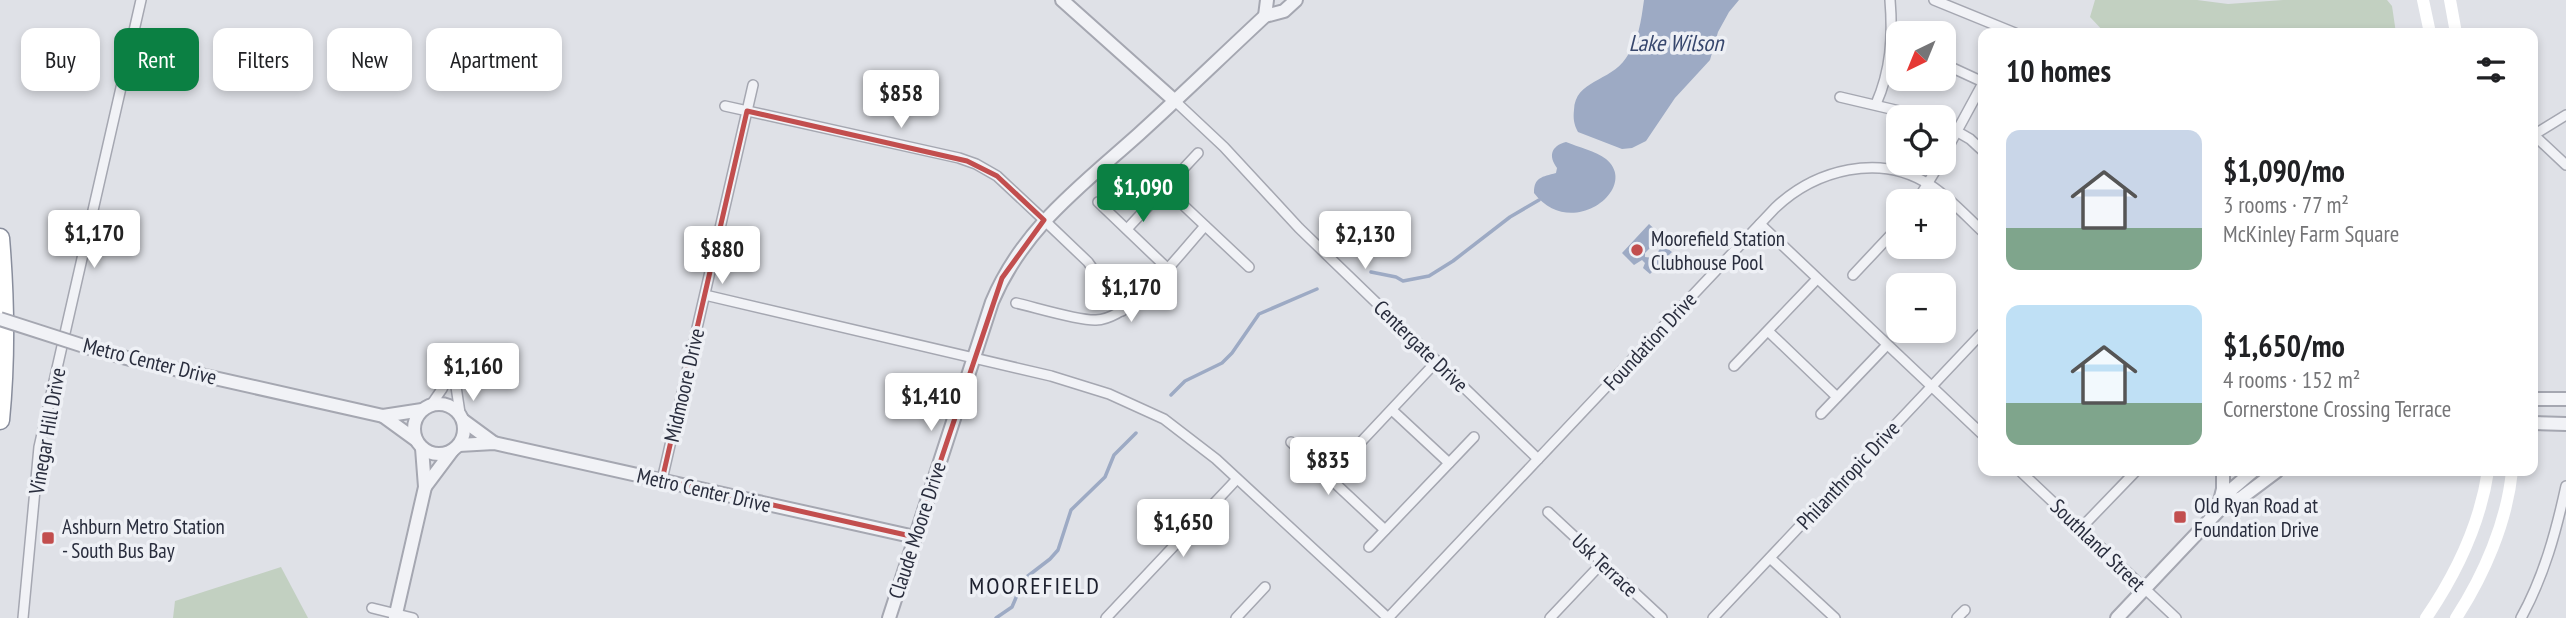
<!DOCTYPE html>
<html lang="en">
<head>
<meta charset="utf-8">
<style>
  body { margin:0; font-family:"PT Sans Narrow",sans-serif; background:#f6f6f6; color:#202124; height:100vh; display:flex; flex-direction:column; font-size:26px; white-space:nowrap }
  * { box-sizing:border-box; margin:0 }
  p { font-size:23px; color:#757577 }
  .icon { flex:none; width:38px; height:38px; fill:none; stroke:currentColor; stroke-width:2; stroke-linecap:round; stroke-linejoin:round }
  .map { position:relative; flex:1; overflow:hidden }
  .panel { position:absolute; left:1978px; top:28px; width:560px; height:448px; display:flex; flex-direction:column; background:#fff; border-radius:14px; box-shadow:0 4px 10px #0003 }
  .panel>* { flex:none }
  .top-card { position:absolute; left:21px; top:28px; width:665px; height:63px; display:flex; gap:14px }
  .needle { width:46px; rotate:223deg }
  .controls { position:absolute; left:1886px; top:21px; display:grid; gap:14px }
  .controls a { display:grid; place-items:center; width:70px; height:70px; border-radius:14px; background:#fff; box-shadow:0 4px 10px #0003; font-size:35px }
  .price { position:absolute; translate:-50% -60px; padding:0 16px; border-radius:7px; background:#fff; color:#222; font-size:23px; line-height:46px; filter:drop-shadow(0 2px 4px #0008) }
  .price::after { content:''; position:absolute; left:50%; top:42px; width:21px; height:16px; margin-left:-10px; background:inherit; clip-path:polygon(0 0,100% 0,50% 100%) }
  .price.current { background:#0b8043; color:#fff }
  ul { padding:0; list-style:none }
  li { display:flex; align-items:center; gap:21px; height:175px; padding:0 28px }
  li span { display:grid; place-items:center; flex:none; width:196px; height:140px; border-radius:14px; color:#555 }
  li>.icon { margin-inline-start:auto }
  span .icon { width:84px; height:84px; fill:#fffc; stroke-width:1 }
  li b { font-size:30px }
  h2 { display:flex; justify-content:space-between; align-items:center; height:84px; padding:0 28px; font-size:30px }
  .tag { padding:0 24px; border-radius:14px; background:#fff; box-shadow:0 4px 10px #0003; font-size:24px; line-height:63px }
  .tag.current { background:#0b8043; color:#fff }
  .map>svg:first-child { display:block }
  .green { fill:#c2d0c1 }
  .water { fill:#9daac4 }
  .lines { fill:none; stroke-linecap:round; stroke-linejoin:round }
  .stream { stroke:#9daac4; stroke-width:3.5 }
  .minor-casing { stroke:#a5a7b1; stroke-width:12 }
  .tertiary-casing { stroke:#a5a7b1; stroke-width:16 }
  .motorway-casing { stroke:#888d9c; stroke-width:21 }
  .minor { stroke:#f1f2f6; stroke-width:9 }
  .tertiary { stroke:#f1f2f6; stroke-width:12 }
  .secondary { stroke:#fff; stroke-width:12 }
  .motorway { stroke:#fff; stroke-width:18 }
  .tertiary-bridge-casing { stroke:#a5a7b1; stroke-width:16; stroke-linecap:butt }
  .tertiary-bridge { stroke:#f1f2f6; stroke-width:12 }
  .marked { fill:none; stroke:#c24e4e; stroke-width:5; stroke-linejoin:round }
  .poi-dot { fill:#c24e4e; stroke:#eef0f5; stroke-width:2.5 }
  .labels { text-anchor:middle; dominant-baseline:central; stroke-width:7; stroke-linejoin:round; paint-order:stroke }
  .poi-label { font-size:21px; fill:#292d3d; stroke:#eef0f5; text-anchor:start }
  .street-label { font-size:21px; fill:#292d3d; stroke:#eef0f5 }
  .water-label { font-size:23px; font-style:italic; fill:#37476d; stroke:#eef0f5 }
  .quarter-label { font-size:24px; letter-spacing:2px; fill:#1c1f2d; stroke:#eef0f5 }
</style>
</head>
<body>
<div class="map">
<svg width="2566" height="618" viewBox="0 0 2566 618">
  <rect width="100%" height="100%" fill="#dfe1e7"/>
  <!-- green -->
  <g class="green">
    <path d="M2095,0h102l31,4 55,-4h104l5,6 4,27h-291l-15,-16z"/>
    <path d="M281,567l27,51h-135l2,-17z"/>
  </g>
  <!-- water -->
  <g class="water">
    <path d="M1644,0h95l-10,12 -11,20 -8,28 -35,38 -29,43 -14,7 -10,1 -44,-17c-4,-7 -5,-14 -4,-22 1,-30 36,-28 52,-52 13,-18 15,-37 18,-58z"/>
    <path d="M1566,142c12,5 30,9 40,17 35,29 -35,83 -72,34 0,-16 8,-16 22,-20l1,-5c-9,-12 -6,-22 9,-26z"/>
    <path d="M1649,224l13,12 -17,17v4l8,1 10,-13 9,7 -22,22 -7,-6 2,-5 -3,-3 -8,5 -12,-12z"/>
  </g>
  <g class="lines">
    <!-- stream -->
    <g class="stream">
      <path d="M1371,272l25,5 7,4 26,-5 24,-15 57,-44 29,-17"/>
      <path d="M1171,395l14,-14 37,-18 10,-10 27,-39 58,-25"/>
      <path d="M996,618l16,-11 12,-28 26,-20 8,-9 13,-40 34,-33 9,-22 22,-22"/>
    </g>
    <defs>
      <g id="minor">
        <path d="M1934,0l81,33"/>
        <path d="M1944,64l39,18"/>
        <path d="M1840,97l85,20"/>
        <path d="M1175,101l49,46 75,81 239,231"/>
        <path d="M1876,104c15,-34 17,-67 14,-104"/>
        <path d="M725,106l234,52 17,6 21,12 47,44 44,42 34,49"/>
        <path d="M1944,124l26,15 13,12"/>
        <path d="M2534,135l32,30"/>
        <path d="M2532,136l34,-21"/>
        <path d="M1944,155l39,-72"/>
        <path d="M1165,188l84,79"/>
        <path d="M1917,201l23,-38"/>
        <path d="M1098,202l69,66"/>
        <path d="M1760,224l223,211"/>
        <path d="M1127,229l71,-76"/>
        <path d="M1853,275l46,-49"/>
        <path d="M705,295l346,81 58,18 55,25 52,40 172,159"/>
        <path d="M1016,303c18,4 63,18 80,17 36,-1 85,-68 109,-94"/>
        <path d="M1768,331l69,66"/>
        <path d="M1734,366l83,-87"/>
        <path d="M453,367l7,46"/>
        <path d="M431,405l11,-16 12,-26"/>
        <path d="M1392,410l57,53"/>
        <path d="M1821,414l66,-69"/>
        <path d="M1291,442l94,88"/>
        <path d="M2020,471l156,147"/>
        <path d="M1328,477l109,-116"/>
        <path d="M662,480l91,-395"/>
        <path d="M1548,512l114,106"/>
        <path d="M2081,528l55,-57"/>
        <path d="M1369,547l105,-110"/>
        <path d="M1770,558l65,60"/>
        <path d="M372,608l41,10"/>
        <path d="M23,618l16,-171 102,-447"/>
        <path d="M1106,618l131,-139"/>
        <path d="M1236,618l29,-31"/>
        <path d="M1388,618l387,-410c40,-38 105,-56 155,-23 19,12 36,31 53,47"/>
        <path d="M1550,618l52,-55"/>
        <path d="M1713,618l270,-286"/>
        <path d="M1957,618l8,-8"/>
        <path d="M2521,618c23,-42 35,-86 45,-132"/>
      </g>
      <g id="tertiary">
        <path d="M1062,0l113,101"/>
        <path d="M1265,16l2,-16"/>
        <path d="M90,348l40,11 253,57 39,-6"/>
        <path d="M2532,399h34"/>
        <circle cx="439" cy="429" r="25"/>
        <path d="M383,416l33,24"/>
        <path d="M464,421l30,22"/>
        <path d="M2532,423l34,1"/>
        <path d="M459,445l35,-2 421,94"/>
        <path d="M425,487l27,-36"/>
        <path d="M2219,505l4,-16v-18"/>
        <path d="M2222,507l19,-9 36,-27"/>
        <path d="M395,618l30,-131 -3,-39"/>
        <path d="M889,618l103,-316c31,-74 89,-116 147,-168 43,-39 84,-79 126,-118l19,-5 12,-11"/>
        <path d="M2117,618l105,-111 10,-18 21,-18"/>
      </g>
      <path id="motorway" d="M0,238c5,60 6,121 0,182"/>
    </defs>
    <!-- minor casing -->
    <use href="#minor" class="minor-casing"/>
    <!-- tertiary casing -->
    <use href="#tertiary" class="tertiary-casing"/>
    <!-- motorway casing -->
    <use href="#motorway" class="motorway-casing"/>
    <!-- minor -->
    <use href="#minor" class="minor"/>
    <!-- tertiary -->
    <use href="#tertiary" class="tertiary"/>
    <!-- secondary -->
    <g class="secondary">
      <path d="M2423,0l7,33"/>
      <path d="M2450,0l6,33"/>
      <path d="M2426,618c30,-44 54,-94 62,-147"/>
      <path d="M2456,618c28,-43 51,-96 56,-147"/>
    </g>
    <!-- motorway -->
    <use href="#motorway" class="motorway"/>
    <defs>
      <path id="tertiary-bridge" d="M0,319l90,29"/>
    </defs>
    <!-- tertiary-bridge casing -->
    <use href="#tertiary-bridge" class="tertiary-bridge-casing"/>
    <!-- tertiary-bridge -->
    <use href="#tertiary-bridge" class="tertiary-bridge"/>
  </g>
  <!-- marked area -->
  <path class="marked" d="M747,111l220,50 30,15 47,44 -42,58 -87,259 -253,-57z"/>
  <!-- markers -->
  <g class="poi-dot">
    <circle cx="1637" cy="250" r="7"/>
    <rect x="2173" y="510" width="14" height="14" rx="3.5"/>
    <rect x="41" y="531" width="14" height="14" rx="3.5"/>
  </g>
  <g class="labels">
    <!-- poi labels -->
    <g class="poi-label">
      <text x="1651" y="238">Moorefield Station<tspan x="1651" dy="24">Clubhouse Pool</tspan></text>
      <text x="2194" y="505">Old Ryan Road at<tspan x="2194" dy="24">Foundation Drive</tspan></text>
      <text x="62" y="526">Ashburn Metro Station<tspan x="62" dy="24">- South Bus Bay</tspan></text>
    </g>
    <!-- street labels -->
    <g class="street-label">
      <text transform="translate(1650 341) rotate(-47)">Foundation Drive</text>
      <text transform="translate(1421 346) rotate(44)">Centergate Drive</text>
      <text transform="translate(150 361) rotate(14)">Metro Center Drive</text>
      <text transform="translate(684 385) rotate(-77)">Midmoore Drive</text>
      <text transform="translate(47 431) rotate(-80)">Vinegar Hill Drive</text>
      <text transform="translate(1848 475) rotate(-47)">Philanthropic Drive</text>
      <text transform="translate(704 490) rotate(13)">Metro Center Drive</text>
      <text transform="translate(917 530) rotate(-72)">Claude Moore Drive</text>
      <text transform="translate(2098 545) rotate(44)">Southland Street</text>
      <text transform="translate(1605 565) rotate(43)">Usk Terrace</text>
    </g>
    <!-- water labels -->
    <g class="water-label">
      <text x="1676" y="42">Lake Wilson</text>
    </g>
    <!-- quarter labels -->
    <g class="quarter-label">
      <text x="1035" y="585">MOOREFIELD</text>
    </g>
  </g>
</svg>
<div class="controls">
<a><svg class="needle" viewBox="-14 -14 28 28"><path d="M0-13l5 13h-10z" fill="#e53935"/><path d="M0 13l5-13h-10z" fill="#757577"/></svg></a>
<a><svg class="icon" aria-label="locate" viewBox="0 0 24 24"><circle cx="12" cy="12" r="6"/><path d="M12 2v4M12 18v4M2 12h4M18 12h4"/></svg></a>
<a>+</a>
<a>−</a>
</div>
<b class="price" style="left:901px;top:130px">$858</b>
<b class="price current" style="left:1143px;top:224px">$1,090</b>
<b class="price" style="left:94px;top:270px">$1,170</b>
<b class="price" style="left:1365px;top:271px">$2,130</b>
<b class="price" style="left:722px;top:286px">$880</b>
<b class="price" style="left:1131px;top:324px">$1,170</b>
<b class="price" style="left:473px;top:403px">$1,160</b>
<b class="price" style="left:931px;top:433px">$1,410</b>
<b class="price" style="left:1328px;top:497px">$835</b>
<b class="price" style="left:1183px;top:559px">$1,650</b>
<div class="top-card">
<a class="tag">Buy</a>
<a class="tag current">Rent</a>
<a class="tag">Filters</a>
<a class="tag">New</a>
<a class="tag">Apartment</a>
</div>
<section class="panel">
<h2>10 homes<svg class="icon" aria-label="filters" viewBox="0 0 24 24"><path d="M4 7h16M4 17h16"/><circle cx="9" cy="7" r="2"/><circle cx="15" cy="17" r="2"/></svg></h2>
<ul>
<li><span style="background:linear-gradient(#c9d6e8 70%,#7fa58c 0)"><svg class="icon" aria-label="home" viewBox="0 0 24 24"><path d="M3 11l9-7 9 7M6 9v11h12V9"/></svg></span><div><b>$1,090/mo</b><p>3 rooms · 77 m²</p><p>McKinley Farm Square</p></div></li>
<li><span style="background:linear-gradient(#bfe0f5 70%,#7fa58c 0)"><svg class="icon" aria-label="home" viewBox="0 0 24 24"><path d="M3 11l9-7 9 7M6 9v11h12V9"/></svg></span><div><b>$1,650/mo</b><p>4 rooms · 152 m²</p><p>Cornerstone Crossing Terrace</p></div></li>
</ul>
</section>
</div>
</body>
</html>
